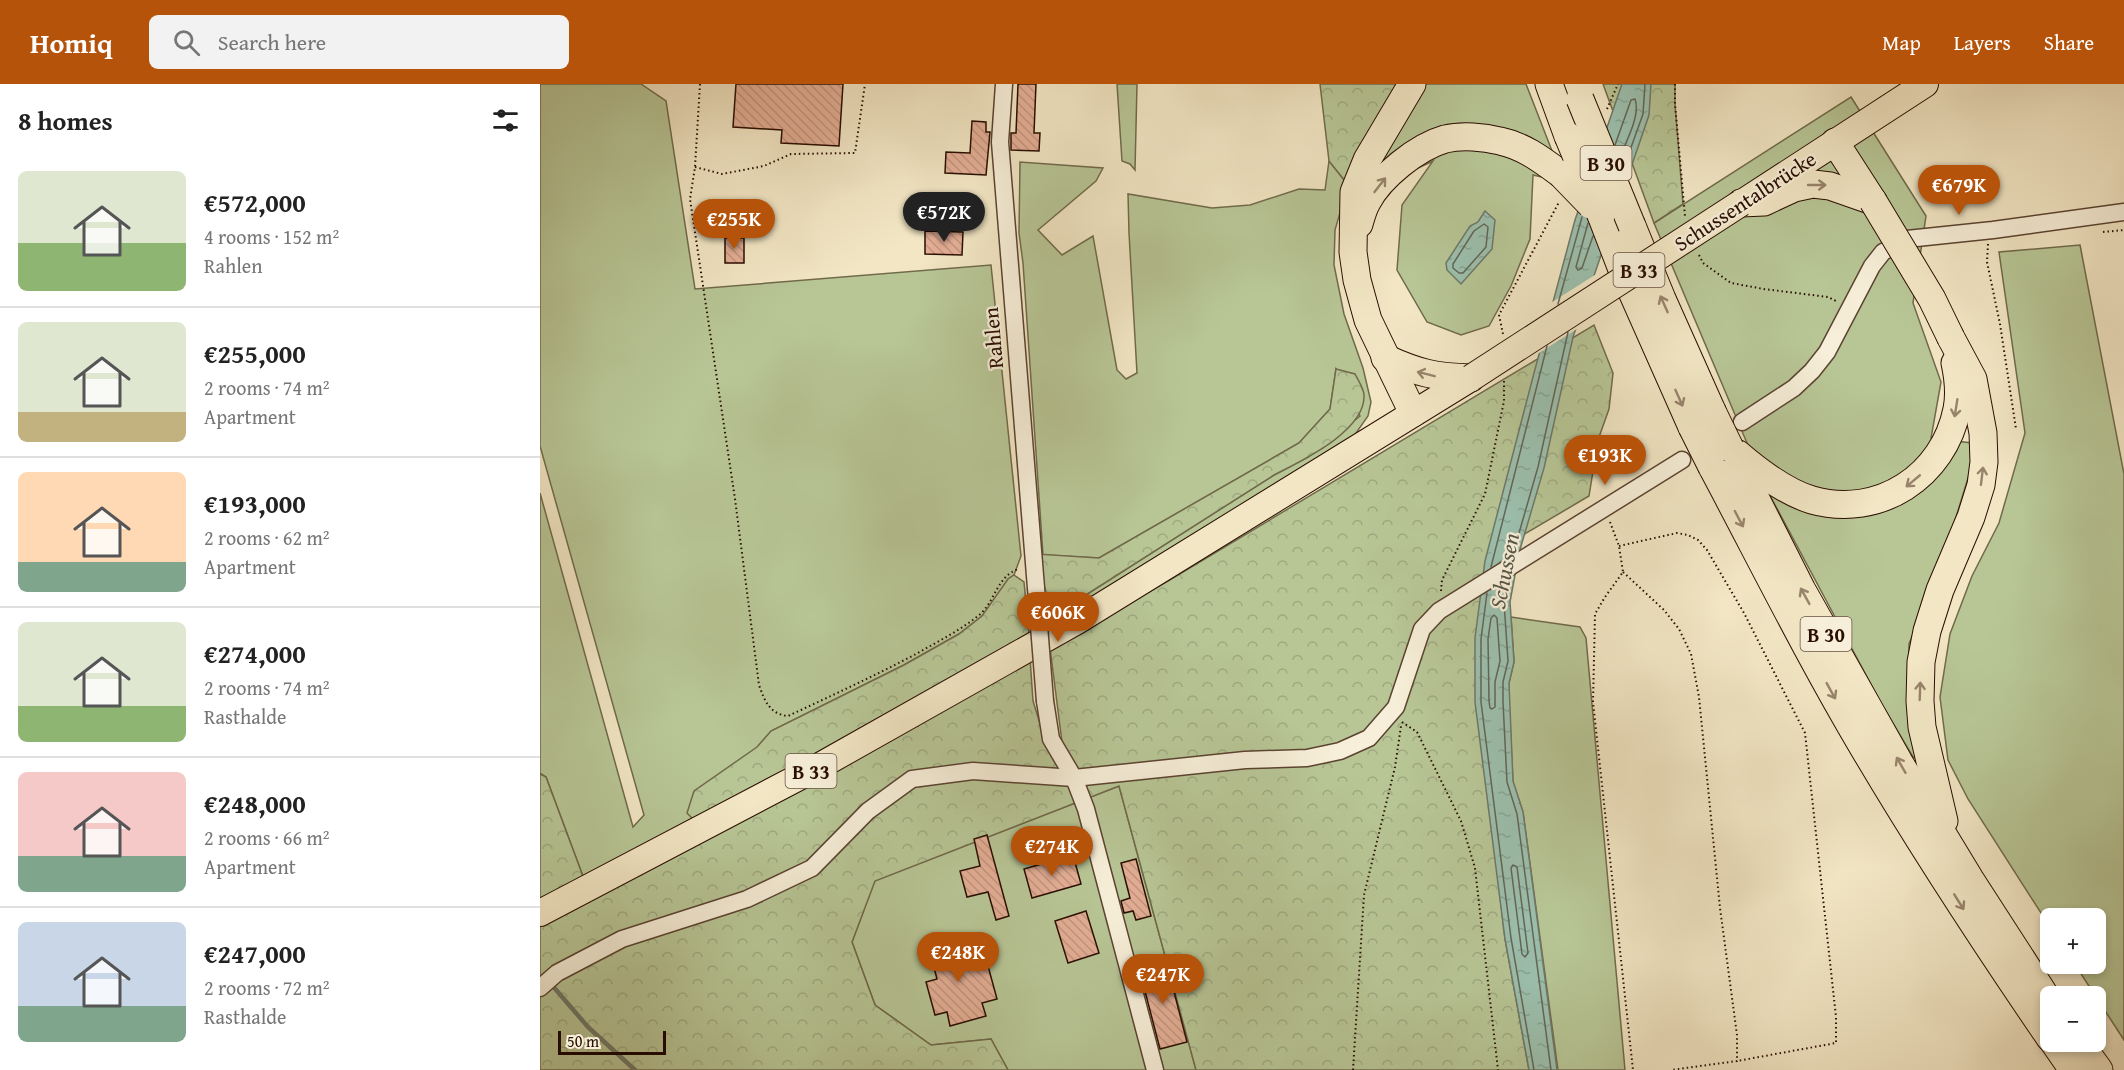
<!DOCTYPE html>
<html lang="en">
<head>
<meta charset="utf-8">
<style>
  body { margin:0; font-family:"Gentium Book Plus",serif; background:#f2f2f2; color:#222; height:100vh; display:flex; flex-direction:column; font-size:22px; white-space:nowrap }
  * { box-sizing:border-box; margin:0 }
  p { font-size:20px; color:#767676 }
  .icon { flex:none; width:33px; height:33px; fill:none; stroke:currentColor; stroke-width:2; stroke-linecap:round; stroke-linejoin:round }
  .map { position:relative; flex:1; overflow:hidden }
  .drawer { display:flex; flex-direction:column; background:#fff; width:540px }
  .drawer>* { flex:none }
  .tools { position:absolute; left:1500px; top:824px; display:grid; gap:12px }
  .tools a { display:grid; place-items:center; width:66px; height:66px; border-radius:9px; background:#fff; box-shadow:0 3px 9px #0003; font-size:30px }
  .scale { position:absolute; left:18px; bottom:15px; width:108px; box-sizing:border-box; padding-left:6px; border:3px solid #290d00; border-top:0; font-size:16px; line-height:21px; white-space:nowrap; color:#290d00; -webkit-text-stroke:4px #f7efd9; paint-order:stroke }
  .price { position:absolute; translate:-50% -51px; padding:0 14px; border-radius:21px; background:#b45309; color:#fff; font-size:20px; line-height:39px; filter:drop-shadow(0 2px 3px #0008) }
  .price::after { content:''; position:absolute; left:50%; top:36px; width:18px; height:14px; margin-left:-9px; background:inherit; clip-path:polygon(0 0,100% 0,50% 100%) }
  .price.selected { background:#222; color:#fff }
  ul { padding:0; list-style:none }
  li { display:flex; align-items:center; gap:18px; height:150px; padding:0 18px }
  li+li { border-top:2px solid #e0e0e0 }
  li span { display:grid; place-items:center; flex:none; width:168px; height:120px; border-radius:9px; color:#555 }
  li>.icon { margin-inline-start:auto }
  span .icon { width:72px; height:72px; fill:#fffc; stroke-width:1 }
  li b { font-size:26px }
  h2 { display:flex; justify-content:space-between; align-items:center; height:72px; padding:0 18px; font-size:26px }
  header { display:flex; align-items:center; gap:36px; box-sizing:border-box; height:84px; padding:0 30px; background:#b45309; color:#fff }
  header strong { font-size:28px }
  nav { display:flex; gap:33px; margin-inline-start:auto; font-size:21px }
  .search { width:420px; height:54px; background:#f2f2f2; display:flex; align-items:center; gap:15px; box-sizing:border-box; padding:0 21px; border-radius:9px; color:#767676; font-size:22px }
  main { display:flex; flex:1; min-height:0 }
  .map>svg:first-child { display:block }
  .grass { fill:#b8c696; stroke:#706a4b; stroke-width:1.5 }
  .forest { fill:url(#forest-crowns); stroke:#706a4b; stroke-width:1.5 }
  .water { fill:url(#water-ripples); stroke:#6e7868; stroke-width:1.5 }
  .pier { fill:#f2e6c4 }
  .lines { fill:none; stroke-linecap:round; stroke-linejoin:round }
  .shore { stroke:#626657; stroke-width:1.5 }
  .stream { stroke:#6e7868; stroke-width:4.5 }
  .building { fill:url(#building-back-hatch); stroke:#290d00; stroke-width:1.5 }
  .minor-casing { stroke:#5b4331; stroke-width:19 }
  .primary-casing { stroke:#290d00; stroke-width:28 }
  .trunk-casing { stroke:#290d00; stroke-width:29 }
  .path { stroke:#290d00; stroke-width:2; stroke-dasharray:1.5 3; stroke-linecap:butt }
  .minor { stroke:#f7efd9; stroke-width:16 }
  .primary { stroke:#f2e6c4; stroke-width:26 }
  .trunk { stroke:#f2e6c4; stroke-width:27 }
  .minor-bridge-casing { stroke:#5b4331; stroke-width:19; stroke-linecap:butt }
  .primary-bridge-casing { stroke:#290d00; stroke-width:28; stroke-linecap:butt }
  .trunk-bridge-casing { stroke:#290d00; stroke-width:29; stroke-linecap:butt }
  .minor-bridge { stroke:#f7efd9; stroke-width:16 }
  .primary-bridge { stroke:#f2e6c4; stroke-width:26 }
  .trunk-bridge { stroke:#f2e6c4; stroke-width:27 }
  .oneway { stroke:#98846c }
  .labels { text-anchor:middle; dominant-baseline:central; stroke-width:4.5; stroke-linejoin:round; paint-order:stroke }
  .shield { fill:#f7efd9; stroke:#675141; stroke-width:1.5 }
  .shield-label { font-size:20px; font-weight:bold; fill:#290d00 }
  .street-label { font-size:21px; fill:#290d00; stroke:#f7efd9 }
  .water-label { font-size:22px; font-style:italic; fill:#575546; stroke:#f7efd9 }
</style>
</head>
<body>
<header>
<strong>Homiq</strong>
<div class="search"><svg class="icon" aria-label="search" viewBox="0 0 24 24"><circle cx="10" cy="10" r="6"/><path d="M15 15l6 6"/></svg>Search here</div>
<nav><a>Map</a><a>Layers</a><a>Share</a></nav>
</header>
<main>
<section class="drawer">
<h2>8 homes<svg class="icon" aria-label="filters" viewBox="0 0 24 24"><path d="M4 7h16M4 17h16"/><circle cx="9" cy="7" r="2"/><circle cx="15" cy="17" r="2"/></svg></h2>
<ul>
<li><span style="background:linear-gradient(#dfe7d0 60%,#8fb573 0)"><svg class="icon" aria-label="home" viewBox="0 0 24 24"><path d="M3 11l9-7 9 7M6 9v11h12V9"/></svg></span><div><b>€572,000</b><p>4 rooms · 152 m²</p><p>Rahlen</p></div></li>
<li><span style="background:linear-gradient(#dfe7d0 75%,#c2b280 0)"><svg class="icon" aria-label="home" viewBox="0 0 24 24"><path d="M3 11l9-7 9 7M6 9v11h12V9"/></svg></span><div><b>€255,000</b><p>2 rooms · 74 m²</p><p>Apartment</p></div></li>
<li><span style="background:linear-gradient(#ffd9b3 75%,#7fa58c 0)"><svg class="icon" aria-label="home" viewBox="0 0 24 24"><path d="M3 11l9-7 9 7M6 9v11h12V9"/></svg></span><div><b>€193,000</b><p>2 rooms · 62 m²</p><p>Apartment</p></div></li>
<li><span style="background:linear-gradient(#dfe7d0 70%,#8fb573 0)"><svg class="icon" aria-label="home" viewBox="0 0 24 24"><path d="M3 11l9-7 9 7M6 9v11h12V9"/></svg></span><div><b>€274,000</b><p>2 rooms · 74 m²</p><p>Rasthalde</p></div></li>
<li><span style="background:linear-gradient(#f6c9c9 70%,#7fa58c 0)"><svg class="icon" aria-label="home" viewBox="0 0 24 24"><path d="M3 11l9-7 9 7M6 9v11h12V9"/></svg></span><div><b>€248,000</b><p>2 rooms · 66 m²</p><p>Apartment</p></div></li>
<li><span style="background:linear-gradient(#c9d6e8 70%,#7fa58c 0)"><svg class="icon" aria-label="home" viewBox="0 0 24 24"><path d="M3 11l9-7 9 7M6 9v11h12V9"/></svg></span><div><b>€247,000</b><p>2 rooms · 72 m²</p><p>Rasthalde</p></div></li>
</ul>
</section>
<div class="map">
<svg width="1584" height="986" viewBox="0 0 1584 986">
  <defs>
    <pattern id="forest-crowns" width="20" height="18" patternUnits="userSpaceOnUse" patternTransform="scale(1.5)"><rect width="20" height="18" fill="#b8c696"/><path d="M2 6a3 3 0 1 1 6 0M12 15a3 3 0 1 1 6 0" fill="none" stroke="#9ea980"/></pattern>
    <pattern id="water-ripples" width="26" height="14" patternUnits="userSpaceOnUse" patternTransform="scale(1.5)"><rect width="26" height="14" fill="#9cc0ae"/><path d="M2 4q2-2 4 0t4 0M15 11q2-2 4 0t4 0" fill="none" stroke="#86a494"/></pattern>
    <pattern id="building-back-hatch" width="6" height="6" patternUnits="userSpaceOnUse" patternTransform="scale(1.5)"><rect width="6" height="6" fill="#e3ae95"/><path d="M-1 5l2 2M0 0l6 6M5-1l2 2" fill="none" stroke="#c3947f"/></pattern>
  </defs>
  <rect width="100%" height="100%" fill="#f2e6c4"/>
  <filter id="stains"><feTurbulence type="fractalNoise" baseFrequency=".00333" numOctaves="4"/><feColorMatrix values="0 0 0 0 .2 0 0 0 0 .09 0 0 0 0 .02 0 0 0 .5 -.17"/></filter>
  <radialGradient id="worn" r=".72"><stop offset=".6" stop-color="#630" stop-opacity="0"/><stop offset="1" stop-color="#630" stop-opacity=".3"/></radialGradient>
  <!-- grass -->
  <g class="grass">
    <path d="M0,0h101l25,17 29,188 296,-24 30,291 -7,19 -6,4 -15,25 -11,12 -23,18 -55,31 -133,66 -76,90 -111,58 -38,-102 -6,-4v-280l93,334 11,-12 -104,-369z"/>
    <path d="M577,0h20l-2,86 -5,-6 -8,-3z"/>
    <path d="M872,0h114l35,90 -86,-37 -121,55z"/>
    <path d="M1311,13l75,119 -13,87 28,79 -10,56 41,5v22l-31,101 -32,78 -1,62 11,54 -6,-3 -32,-54 -115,-215 -112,-265z"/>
    <path d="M923,61l34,3 49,30 -13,-3 -3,64 -19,47 -22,40 -28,9 -34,-13 -30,-52 5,-65 31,-44 -32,15 25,-19z"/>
    <path d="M789,77l19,24 -13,45 -1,35 10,49 19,54 8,34 -3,14 -14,20 -307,191 -2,-6 229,-146 34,-18 52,-41 -24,-47 -6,40 -31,34 -200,115 -56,-3 -20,-292 -4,-30 1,-71 83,6 -7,13 -58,49 24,25 31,-19 24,134 9,9 11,-6 -8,-140 -1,-39 84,14 38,-3 49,-16 26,1z"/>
    <path d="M1540,161l44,229v566l-50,-77h22v-45h-46v9l-82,-128 -20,-39 -8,-63 10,-63 22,-58 27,-53 26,-90 -26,-181z"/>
    <path d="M971,533l69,10 6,11 39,432h-67l-35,-258 -10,-30 -4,-80v-19l5,-21z"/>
    <path d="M579,702l77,284h-188l-17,-31 -60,6 -56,-40 -23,-63 23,-62z"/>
  </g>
  <!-- forest -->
  <g class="forest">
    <path d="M780,0h92l-58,108 -25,-31z"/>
    <path d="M1063,0h72v20l8,100 -29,19z"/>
    <path d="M1054,241l19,48 -4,36 -11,31 -9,56 -71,42 -32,23 6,265 13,113 24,131h-333l-77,-284 -244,95 -23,61 23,63 56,40 60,-6 17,31h-468v-147l490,-265 3,43 14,45 15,-4 -12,-94 118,-67z"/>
    <path d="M796,285l19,5c3,6 9,15 9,21 2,36 -63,66 -90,80l-229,146 -8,-67 62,4 200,-115 31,-34z"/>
    <path d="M474,491l10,7 5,51 -334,188 -8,-8 7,-22 63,-44 14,-16 133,-66 55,-31 23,-18 26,-37z"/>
    <path d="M0,690l6,3 38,102 -44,19z"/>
  </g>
  <!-- water -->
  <g class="water">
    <path d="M1082,0h29l-2,31 -76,222 -29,131 -25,85 -9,49 4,60 -5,21 4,98 10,31 34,258h-28l-24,-131 -30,-237v-64l10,-77 49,-188 41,-153z"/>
    <path d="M945,127l10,9 -3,29 -31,35 -14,-14 -1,-7 24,-37 8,-4z"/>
  </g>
  <!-- pier -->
  <path class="pier" d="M1058,189l-18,54 -44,28 13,-51z"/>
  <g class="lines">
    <!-- shore -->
    <g class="shore">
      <path d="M1075,61l16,-45 4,-1c6,16 -9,42 -15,58"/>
      <path d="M1084,83l19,-53 2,-30"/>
      <path d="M1048,139l-12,44 2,3 4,-2 11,-32"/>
      <path d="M944,140l4,3 -2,20 -23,26h-4l-6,-5v-4l21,-33z"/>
      <path d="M1018,220l24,-87"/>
      <path d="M973,470l25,-87 30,-135"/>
      <path d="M951,483l56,-221"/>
      <path d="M968,496l-4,22 4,59 -5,21v20l4,80 10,32 34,256"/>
      <path d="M947,509l-6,46v63l30,236 23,132"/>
      <path d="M954,531l3,3 3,43 -5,21v25l-3,2 -2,-1 -1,-7 -1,-62 3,-21z"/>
      <path d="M973,781l4,2 11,86 -3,4 -3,-3 -11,-86z"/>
    </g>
    <!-- stream -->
    <path class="stream" d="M11,900l37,43 47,43"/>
  </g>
  <!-- building -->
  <g class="building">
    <path d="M196,0h107l-4,62 -58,-3 1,-13 -49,-3z"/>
    <path d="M478,0h18l-2,49h6l-1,18 -28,-1v-17h5z"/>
    <path d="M432,37l14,1v10h4l-4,43 -41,-2 1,-21 24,1z"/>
    <path d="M385,147l38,1 -1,23 -37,-1z"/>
    <rect x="185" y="154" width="19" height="25"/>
    <path d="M447,751l22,81 -13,4 -8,-28 -21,5 -7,-26 20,-5 -6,-27z"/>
    <path d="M533,771l8,29 -49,14 -8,-29z"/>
    <path d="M596,775l15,57 -15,4 -3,-9 -9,2 -3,-12 9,-3 -9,-35z"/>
    <path d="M546,827l13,42 -31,10 -13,-42z"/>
    <path d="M423,851l9,35 16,-4 9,33 -15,4 4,13 -36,10 -3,-14 -12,3 -9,-33 11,-3 -9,-35z"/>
    <path d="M626,877l21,81 -27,7 -21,-81z"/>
  </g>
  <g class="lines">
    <defs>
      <g id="minor">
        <path d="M464,0l-4,58 36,446"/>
        <path d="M1202,338l52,-34 18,-17 15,-19 45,-86 11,-14 24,-13 86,-9 131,-18"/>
        <path d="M505,617l6,38 23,39 12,31 69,261"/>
        <path d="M0,904l17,-15 65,-34 125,-40 65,-31 56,-57 44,-32 61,-8 101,7 171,-18 62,-2 33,-7 29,-13 27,-31 26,-78 17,-18 243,-151"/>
      </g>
      <g id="primary">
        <path d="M1202,119l183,-119"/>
        <path d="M0,829l278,-146 259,-146 394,-243"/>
      </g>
      <g id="trunk">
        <path d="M872,0l-45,76 -13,32 -1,60 4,28 11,40 45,93"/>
        <path d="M1009,0l19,52"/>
        <path d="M1295,58l38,59"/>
        <path d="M1201,119l23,-1 30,-14 19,-4 17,2 43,15"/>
        <path d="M1061,131l20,52 71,160"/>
        <path d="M819,140c2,-7 4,-15 8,-22 13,-25 50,-55 78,-63 17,-4 39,-2 55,2 24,5 42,19 61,33"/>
        <path d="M1092,142l30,73 50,112"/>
        <path d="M845,274c33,15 50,19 86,20"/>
        <path d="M1190,364l72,142 97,172 71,117 80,124"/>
        <path d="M1198,370c21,18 47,38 74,46 67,19 132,-24 145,-91 3,-15 1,-32 -2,-46"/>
        <path d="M1172,383c50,94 97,189 151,280 59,100 122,196 187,291"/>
        <path d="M1404,737l-22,-94 -2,-26 1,-39 6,-31 13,-41 31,-73 10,-32 3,-23 -1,-29 -10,-54 -22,-41"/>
        <path d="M1513,957l20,29"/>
        <path d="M1538,957l21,29"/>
      </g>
    </defs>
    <!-- minor casing -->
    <use href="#minor" class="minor-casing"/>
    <!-- primary casing -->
    <use href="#primary" class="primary-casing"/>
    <!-- trunk casing -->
    <use href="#trunk" class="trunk-casing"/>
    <!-- path -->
    <g class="path">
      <path d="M160,0l-5,83 -5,32 45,300 24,186c6,17 11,29 29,31 43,-20 86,-40 128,-62 21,-12 43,-23 62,-38 17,-13 19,-41 41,-47"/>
      <path d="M1135,0v20l10,112"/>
      <path d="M1067,25l11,-25"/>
      <path d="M155,83l27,7 42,-8 27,-12 64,-1 10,-69"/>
      <path d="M1563,148l21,-2"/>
      <path d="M1448,160l-1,18 13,62 16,105"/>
      <path d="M1159,171l4,8 28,20 33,6 64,8 8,4"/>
      <path d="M963,250l-4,-19 60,-113"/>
      <path d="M1070,438l9,24 4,26 -18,25 -10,17 -2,88 40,368"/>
      <path d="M1079,462l58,-13 11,2 10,5 9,10 37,63 61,120 31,284v26l-99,18"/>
      <path d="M1083,488l41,38 15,19 12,25 8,43 21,211 17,127v26l-66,9"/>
      <path d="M901,507l1,-11 43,-86 19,-93v-20"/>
      <path d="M862,638l15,10 44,89 14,47 23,202"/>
      <path d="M813,986l11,-175 31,-128 6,-41"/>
    </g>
    <!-- minor -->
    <use href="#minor" class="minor"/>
    <!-- primary -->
    <use href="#primary" class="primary"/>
    <!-- trunk -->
    <use href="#trunk" class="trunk"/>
    <defs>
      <path id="minor-bridge" d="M496,504l9,113"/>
      <path id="primary-bridge" d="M931,294l270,-175"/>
      <g id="trunk-bridge">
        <path d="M1040,15l52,127"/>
        <path d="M1028,52l33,79"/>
        <path d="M1021,90l30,31"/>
        <path d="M1333,117l59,98 19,39"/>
        <path d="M1172,327l18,37"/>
        <path d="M1152,343l20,40"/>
      </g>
    </defs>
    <!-- minor-bridge casing -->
    <use href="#minor-bridge" class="minor-bridge-casing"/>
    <!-- primary-bridge casing -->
    <use href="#primary-bridge" class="primary-bridge-casing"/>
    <!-- trunk-bridge casing -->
    <use href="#trunk-bridge" class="trunk-bridge-casing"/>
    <!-- minor-bridge -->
    <use href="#minor-bridge" class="minor-bridge"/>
    <!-- primary-bridge -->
    <use href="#primary-bridge" class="primary-bridge"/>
    <!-- trunk-bridge -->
    <use href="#trunk-bridge" class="trunk-bridge"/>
  </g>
  <!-- one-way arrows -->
  <defs><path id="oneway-shaft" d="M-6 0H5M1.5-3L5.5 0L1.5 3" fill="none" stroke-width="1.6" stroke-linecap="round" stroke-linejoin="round" transform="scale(1.5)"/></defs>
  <g class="oneway">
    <use href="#oneway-shaft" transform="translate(840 101) rotate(-52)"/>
    <use href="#oneway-shaft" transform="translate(1277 101)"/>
    <use href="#oneway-shaft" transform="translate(1124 220) rotate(-114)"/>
    <use href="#oneway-shaft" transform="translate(886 290) rotate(-166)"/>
    <use href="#oneway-shaft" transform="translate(1139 314) rotate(66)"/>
    <use href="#oneway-shaft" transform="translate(1416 324) rotate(99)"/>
    <use href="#oneway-shaft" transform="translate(1442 392) rotate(-83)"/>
    <use href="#oneway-shaft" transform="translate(1373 397) rotate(140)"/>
    <use href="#oneway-shaft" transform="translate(1199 435) rotate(62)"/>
    <use href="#oneway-shaft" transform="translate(1265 512) rotate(-119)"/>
    <use href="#oneway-shaft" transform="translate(1291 607) rotate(61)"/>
    <use href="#oneway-shaft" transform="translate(1380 607) rotate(-88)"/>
    <use href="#oneway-shaft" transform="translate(1361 681) rotate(-120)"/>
    <use href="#oneway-shaft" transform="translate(1419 818) rotate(58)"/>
  </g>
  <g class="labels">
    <!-- shield labels -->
    <g class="shield">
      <rect x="1040.5" y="62" width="51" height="34" rx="4.5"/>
      <rect x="1073.5" y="169" width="51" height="34" rx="4.5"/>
      <rect x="1260.5" y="533" width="51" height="34" rx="4.5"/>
      <rect x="245.5" y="670" width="51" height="34" rx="4.5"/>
    </g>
    <g class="shield-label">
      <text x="1066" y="79">B 30</text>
      <text x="1099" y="186">B 33</text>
      <text x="1286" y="550">B 30</text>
      <text x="271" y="687">B 33</text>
    </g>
    <!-- street labels -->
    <g class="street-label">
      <text transform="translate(1205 117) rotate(-33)">Schussentalbrücke</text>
      <text transform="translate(453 254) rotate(-95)">Rahlen</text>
    </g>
    <!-- water labels -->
    <g class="water-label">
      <text transform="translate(964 487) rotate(-79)">Schussen</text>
    </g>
  </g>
  <rect width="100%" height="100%" filter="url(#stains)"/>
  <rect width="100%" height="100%" fill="url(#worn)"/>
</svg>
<div class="tools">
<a>+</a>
<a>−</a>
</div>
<div class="scale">50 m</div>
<b class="price" style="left:1419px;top:132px">€679K</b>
<b class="price selected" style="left:404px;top:159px">€572K</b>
<b class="price" style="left:194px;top:166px">€255K</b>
<b class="price" style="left:1065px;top:402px">€193K</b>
<b class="price" style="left:518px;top:559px">€606K</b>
<b class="price" style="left:512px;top:793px">€274K</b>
<b class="price" style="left:418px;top:899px">€248K</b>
<b class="price" style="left:623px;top:921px">€247K</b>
</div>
</main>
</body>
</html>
